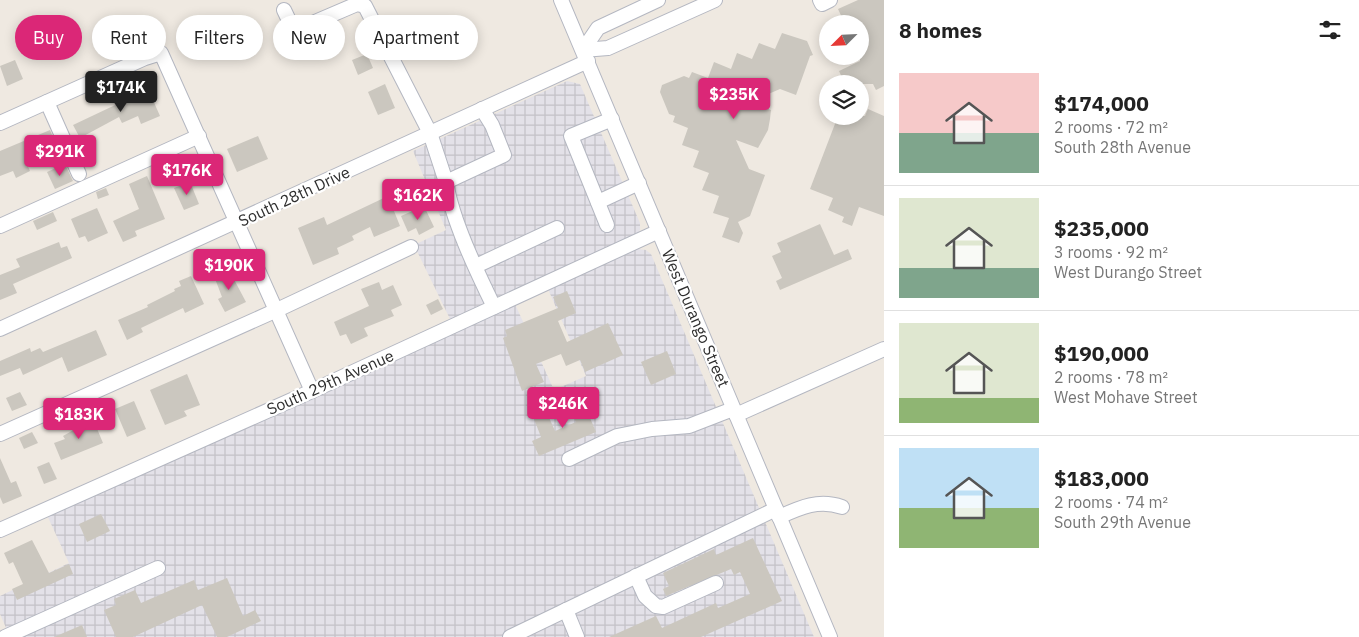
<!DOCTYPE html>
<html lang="en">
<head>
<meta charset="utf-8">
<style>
  body { margin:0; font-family:"IBM Plex Sans",sans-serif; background:#f6f6f6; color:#222; height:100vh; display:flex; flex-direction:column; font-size:19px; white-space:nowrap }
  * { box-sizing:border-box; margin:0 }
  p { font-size:16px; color:#767676 }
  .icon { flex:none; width:28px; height:28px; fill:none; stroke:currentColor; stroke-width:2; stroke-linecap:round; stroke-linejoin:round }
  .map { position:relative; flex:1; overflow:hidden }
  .sheet { display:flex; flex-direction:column; background:#fff; width:475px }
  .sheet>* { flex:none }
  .hud { position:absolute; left:15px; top:15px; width:475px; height:45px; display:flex; gap:10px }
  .needle { width:32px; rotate:246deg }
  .buttons { position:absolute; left:819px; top:15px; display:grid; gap:10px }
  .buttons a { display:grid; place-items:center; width:50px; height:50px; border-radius:50%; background:#fff; box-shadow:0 2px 12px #0003; font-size:25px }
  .price { position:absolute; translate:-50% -42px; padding:0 11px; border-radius:5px; background:#db2777; color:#fff; font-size:16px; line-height:32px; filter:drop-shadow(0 1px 2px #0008) }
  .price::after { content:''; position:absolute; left:50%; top:30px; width:15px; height:11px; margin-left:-8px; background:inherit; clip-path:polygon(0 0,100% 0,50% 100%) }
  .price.current { background:#222; color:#fff }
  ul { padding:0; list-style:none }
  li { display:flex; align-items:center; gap:15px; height:125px; padding:0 15px }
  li+li { border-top:1px solid #e0e0e0 }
  li span { display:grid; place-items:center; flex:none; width:140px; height:100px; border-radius:0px; color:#555 }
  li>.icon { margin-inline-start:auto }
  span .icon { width:60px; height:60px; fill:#fffc; stroke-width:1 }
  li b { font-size:21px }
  h2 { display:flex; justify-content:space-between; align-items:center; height:60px; padding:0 15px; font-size:21px }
  .chip { padding:0 18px; border-radius:22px; background:#fff; box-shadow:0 2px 12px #0003; font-size:18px; line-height:45px }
  .chip.current { background:#db2777; color:#fff }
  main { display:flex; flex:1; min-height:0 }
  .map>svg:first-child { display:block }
  .industrial { fill:url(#industrial-grid) }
  .building { fill:#cbc7bf }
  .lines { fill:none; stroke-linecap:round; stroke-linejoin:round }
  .minor-casing { stroke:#b4b7c1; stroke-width:16 }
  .minor { stroke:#fff; stroke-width:14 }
  .labels { text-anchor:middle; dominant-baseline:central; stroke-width:4.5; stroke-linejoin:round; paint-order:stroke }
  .street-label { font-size:16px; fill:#2e2e2e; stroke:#fff }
</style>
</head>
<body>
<main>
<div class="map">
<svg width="884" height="637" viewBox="0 0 884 637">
  <defs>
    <pattern id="industrial-grid" width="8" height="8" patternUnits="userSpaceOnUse" patternTransform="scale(1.25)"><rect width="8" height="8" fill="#e3e1e8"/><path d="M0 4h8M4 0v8" fill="none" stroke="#c3c1c7"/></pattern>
  </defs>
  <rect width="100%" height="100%" fill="#efe9e1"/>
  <!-- industrial -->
  <g class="industrial">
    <path d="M567,81l13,3 60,139v7l-5,6 -185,83 -36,-74 32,-15 -33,-79z"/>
    <path d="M637,249l9,1 5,4 163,383h-804l-10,-23v-18l69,-33 -23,-50 469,-209 39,86 32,-14 -38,-87z"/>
  </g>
  <!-- building -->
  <g class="building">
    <path d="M858,0h26v86l-8,4 -3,-6h-28l-6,-13 21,-10v-37h-15l-7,-15z"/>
    <path d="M782,33l25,8 6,14 -3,1 -14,39 -16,-6 -30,13 21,8 -1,9 -2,11 -10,18 -22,-8 13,29 16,6 -15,41 -12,6 5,11 -4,10 -17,-6 7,-19 -16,-5 6,-17 -17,-6 7,-17 -16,-6 6,-16 -17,-6 6,-17 -15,-6 2,-6 -6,-2 -9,-22 2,-7 22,-9 5,2 3,-6 16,6 6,-16 17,7 6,-16 15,6 7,-16 16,6z"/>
    <path d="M367,54l6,14 -15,7 -6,-15z"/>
    <path d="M15,60l8,19 -16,7 -7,-20z"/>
    <path d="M385,84l10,24 -17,7 -10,-23z"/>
    <path d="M141,90l2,4 6,-3 11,25 -19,8 -3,-8 -16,7 -3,-6 -39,21 -7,-13 57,-27 -1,-3z"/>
    <path d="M868,109l16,7v100l-25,-9 -7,19 -10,-4 2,-5 -16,-7 5,-12 -23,-9 28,-73h27z"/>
    <path d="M50,130l7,17 -32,13 5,11 -14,7 -3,-7 -13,5v-25z"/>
    <path d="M258,136l10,23 -31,13 -10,-23z"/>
    <path d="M65,164l8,17 -18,8 -8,-17z"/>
    <path d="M147,176l18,43 -30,12 2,5 -14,6 -10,-21 26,-12 -10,-25z"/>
    <path d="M190,182l9,22 -15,6 -10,-22z"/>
    <path d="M106,188l3,7 -11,4 -2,-7z"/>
    <path d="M388,196l12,30 -26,11 -4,-10 -18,9 2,4 -17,8 2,6 -26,11 -15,-37 26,-11 3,8z"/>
    <path d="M424,206l10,21 -15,8 -3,-7 -8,4 -7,-16z"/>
    <path d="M97,208l11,25 -20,9 -3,-6 -6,2 -8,-19z"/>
    <path d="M53,212l4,9 -20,9 -4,-9z"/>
    <path d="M820,224l14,31 14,-6 4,10 -72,31 -4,-9 6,-3 -10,-22 9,-4 -4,-9z"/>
    <path d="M59,242l2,6 6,-2 5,12 -59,26 4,9 -17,7v-25l20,-8 -4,-8z"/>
    <path d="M229,270l17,32 -21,10 -7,-13 4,-2 -8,-21z"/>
    <path d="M191,276l13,28 -19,9 -2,-5 -42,20 2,4 -16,8 -9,-20 30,-13 -1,-2 28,-14 -1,-2 7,-3 -2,-5z"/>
    <path d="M379,282l3,8 11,-5 9,20 -11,5 3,6 -30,12 4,8 -17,8 -5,-10 -6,2 -6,-14 35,-16 -8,-17z"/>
    <path d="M567,291l9,22 -18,8 9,21 41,-19 15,32 -38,17 -5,-12 -14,6 -5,-12 -25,10 8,18 -22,9 -19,-53 4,-2 -2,-6 53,-22 -5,-11z"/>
    <path d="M438,299l5,10 -12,6 -5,-10z"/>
    <path d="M96,330l11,25 -39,17 -6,-15 -39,18 -3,-7 -20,8v-15l30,-13 1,4 9,-4 3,4z"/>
    <path d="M667,351l9,23 -25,11 -10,-23z"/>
    <path d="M187,374l13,31 -16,6 3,5 -22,9 -15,-35z"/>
    <path d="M20,392l7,13 -15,6 -6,-13z"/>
    <path d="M581,397l15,35 -57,24 -7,-15 9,-4 -7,-18 13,-6 8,18 21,-9 -9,-18z"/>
    <path d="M134,401l12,28 -19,8 -12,-28z"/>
    <path d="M93,419l10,24 -42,17 -7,-17 11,-4 -2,-3z"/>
    <path d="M32,432l6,11 -14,6 -5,-11z"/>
    <path d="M0,458l11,25 5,-2 6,15 -19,8 -3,-7z"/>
    <path d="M49,462l8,17 -13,5 -7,-17z"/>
    <path d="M101,514l9,17 -23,11 -8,-18z"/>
    <path d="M753,538l29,63 -81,36h-92l47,-21 6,12 54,-25 2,5 32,-14 -10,-22 -6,3 -3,-6 -65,27 -3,-7 6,-3 -6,-13 51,-24 2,6z"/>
    <path d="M32,540l17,33 20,-9 4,10 -56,26 -5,-11 11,-5 -10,-22 -4,2 -5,-11z"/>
    <path d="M227,578l16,38 12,-6 6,11 -34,16h-10l-15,-32 -69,32h-17l-12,-27 12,-5 -2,-6 21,-9 6,13 53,-23 4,10z"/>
    <path d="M82,625l5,12h-33z"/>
  </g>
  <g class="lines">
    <defs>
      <g id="minor">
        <path d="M561,0l269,637"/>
        <path d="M820,0l2,4 8,-4"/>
        <path d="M284,10l10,21 63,-27 8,2 65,127 16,49 58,-27 -12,-30 -10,-16"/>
        <path d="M583,50l25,-2 107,-48"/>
        <path d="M583,50l15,-22 60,-28"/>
        <path d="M47,102l32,72"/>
        <path d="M0,123l145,-65 16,-5 151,338"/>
        <path d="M446,182c6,38 31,90 48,125"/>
        <path d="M598,202l41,-19"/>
        <path d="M607,225l-36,-89 41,-17"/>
        <path d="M0,226l199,-90"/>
        <path d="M476,266l81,-38"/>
        <path d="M0,329l588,-268"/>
        <path d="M736,415l148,-66"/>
        <path d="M0,434l277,-124 134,-63"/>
        <path d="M569,459l48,-23 35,-7 37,-3 44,-17"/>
        <path d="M779,517c22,-10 40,-18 63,-10"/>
        <path d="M0,530l312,-139 347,-160"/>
        <path d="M636,576l9,20 11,10 7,1 53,-24"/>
        <path d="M566,610l11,27"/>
        <path d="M5,637l153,-69"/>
        <path d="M510,637l266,-128"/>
      </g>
    </defs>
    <!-- minor casing -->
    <use href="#minor" class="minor-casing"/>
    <!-- minor -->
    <use href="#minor" class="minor"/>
  </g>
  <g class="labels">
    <!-- street labels -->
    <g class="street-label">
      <text transform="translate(294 196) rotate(-25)">South 28th Drive</text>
      <text transform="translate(696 318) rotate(67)">West Durango Street</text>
      <text transform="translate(330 382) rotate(-24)">South 29th Avenue</text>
    </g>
  </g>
</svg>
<div class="buttons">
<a><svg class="needle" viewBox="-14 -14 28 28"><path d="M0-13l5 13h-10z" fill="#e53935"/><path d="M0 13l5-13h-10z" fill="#767676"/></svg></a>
<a><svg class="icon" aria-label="layers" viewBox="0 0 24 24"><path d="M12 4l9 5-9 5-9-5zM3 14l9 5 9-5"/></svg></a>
</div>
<b class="price current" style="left:121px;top:113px">$174K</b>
<b class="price" style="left:734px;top:120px">$235K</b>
<b class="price" style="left:60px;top:177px">$291K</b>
<b class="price" style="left:187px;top:196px">$176K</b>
<b class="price" style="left:418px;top:221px">$162K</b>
<b class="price" style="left:229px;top:291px">$190K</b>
<b class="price" style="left:563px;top:429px">$246K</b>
<b class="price" style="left:79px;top:440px">$183K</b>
<div class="hud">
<a class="chip current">Buy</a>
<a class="chip">Rent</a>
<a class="chip">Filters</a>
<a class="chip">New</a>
<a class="chip">Apartment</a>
</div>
</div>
<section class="sheet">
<h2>8 homes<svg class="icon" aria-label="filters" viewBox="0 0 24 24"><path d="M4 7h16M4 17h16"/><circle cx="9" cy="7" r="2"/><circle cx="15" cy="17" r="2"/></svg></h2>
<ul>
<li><span style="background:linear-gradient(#f6c9c9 60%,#7fa58c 0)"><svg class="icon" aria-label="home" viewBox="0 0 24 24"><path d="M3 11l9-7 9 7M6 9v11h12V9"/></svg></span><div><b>$174,000</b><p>2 rooms · 72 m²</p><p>South 28th Avenue</p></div></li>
<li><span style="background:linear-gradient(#dfe7d0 70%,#7fa58c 0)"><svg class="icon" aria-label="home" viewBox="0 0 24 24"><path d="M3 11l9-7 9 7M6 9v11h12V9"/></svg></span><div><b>$235,000</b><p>3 rooms · 92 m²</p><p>West Durango Street</p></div></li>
<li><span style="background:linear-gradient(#dfe7d0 75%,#8fb573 0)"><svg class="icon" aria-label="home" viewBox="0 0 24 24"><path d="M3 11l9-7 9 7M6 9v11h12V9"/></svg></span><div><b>$190,000</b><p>2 rooms · 78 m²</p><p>West Mohave Street</p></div></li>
<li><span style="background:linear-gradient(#bfe0f5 60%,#8fb573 0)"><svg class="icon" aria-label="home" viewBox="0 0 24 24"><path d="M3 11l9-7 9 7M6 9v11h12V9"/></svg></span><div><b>$183,000</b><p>2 rooms · 74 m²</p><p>South 29th Avenue</p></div></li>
</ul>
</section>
</main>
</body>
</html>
